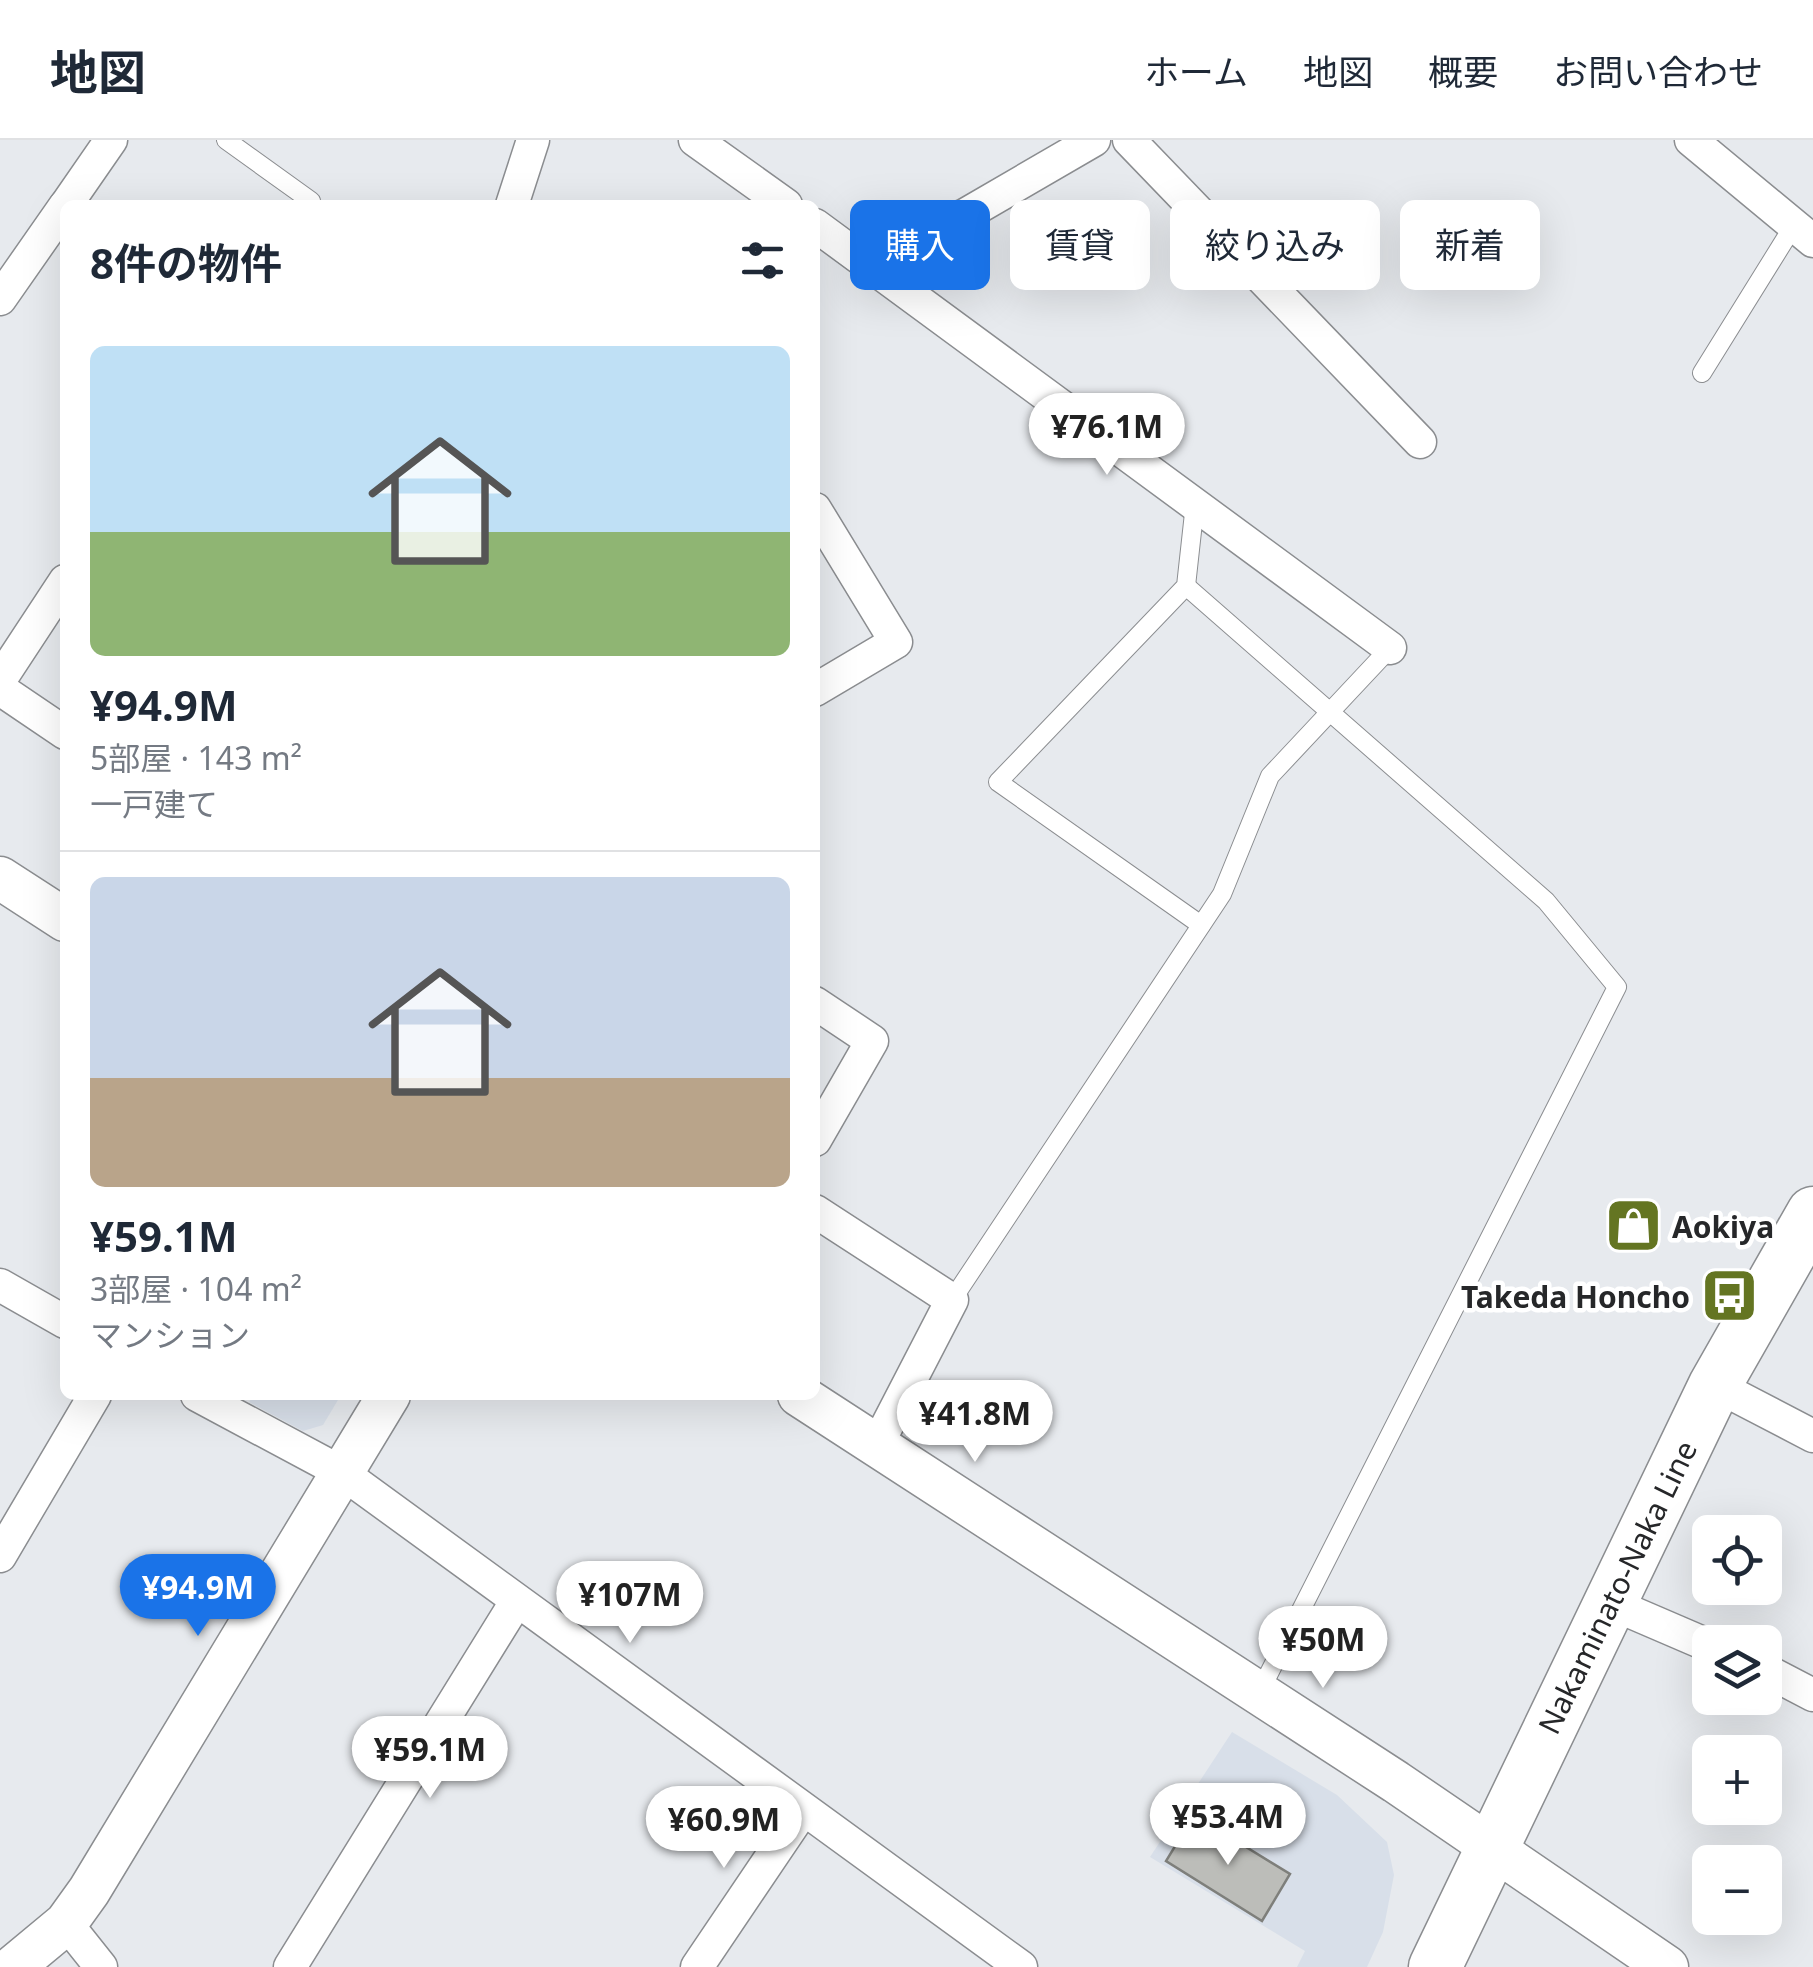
<!DOCTYPE html>
<html lang="ja">
<head>
<meta charset="utf-8">
<style>
  body { margin:0; font-family:"Noto Sans","Noto Sans JP",sans-serif; background:#f2f2f3; color:#1f2937; height:100vh; display:flex; flex-direction:column; font-size:38px; white-space:nowrap }
  * { box-sizing:border-box; margin:0 }
  p { font-size:32px; color:#747a83 }
  .icon { flex:none; width:55px; height:55px; fill:none; stroke:currentColor; stroke-width:2; stroke-linecap:round; stroke-linejoin:round }
  .map { position:relative; flex:1; overflow:hidden }
  .sheet { position:absolute; left:60px; top:60px; width:760px; height:1200px; display:flex; flex-direction:column; background:#fff; border-radius:15px; box-shadow:0 10px 40px #0002 }
  .sheet>* { flex:none }
  .guide { position:absolute; left:850px; top:60px; width:812px; height:90px; display:flex; gap:20px }
  .buttons { position:absolute; left:1692px; top:1375px; display:grid; gap:20px }
  .buttons a { display:grid; place-items:center; width:90px; height:90px; border-radius:15px; background:#fff; box-shadow:0 10px 40px #0002; font-size:50px }
  .price { position:absolute; translate:-50% -85px; padding:0 22px; border-radius:35px; background:#fff; color:#222; font-size:32px; line-height:65px; filter:drop-shadow(0 2px 5px #0008) }
  .price::after { content:''; position:absolute; left:50%; top:60px; width:30px; height:22px; margin-left:-15px; background:inherit; clip-path:polygon(0 0,100% 0,50% 100%) }
  .price.on { background:#1a73e8; color:#fff }
  ul { padding:0; list-style:none }
  li { display:grid; align-content:center; gap:20px; height:530px; padding:0 30px }
  li+li { border-top:2px solid #e0e1e3 }
  li span { display:grid; place-items:center; height:310px; border-radius:15px; color:#555 }
  li>.icon { margin-inline-start:auto }
  span .icon { width:180px; height:180px; fill:#fffc; stroke-width:1 }
  li b { font-size:42px }
  h2 { display:flex; justify-content:space-between; align-items:center; height:120px; padding:0 30px; font-size:42px }
  .chip { padding:0 35px; border-radius:15px; background:#fff; box-shadow:0 10px 40px #0002; font-size:35px; line-height:90px }
  .chip.on { background:#1a73e8; color:#fff }
  header { display:flex; align-items:center; gap:60px; box-sizing:border-box; height:140px; padding:0 50px; background:#fff; border-bottom:2px solid #e0e1e3 }
  header strong { font-size:48px }
  nav { display:flex; gap:55px; margin-inline-start:auto; font-size:35px }
  .map>svg:first-child { display:block }
  .built { fill:#d8dfe9 }
  .building { fill:#bcbdb9; stroke:#7e7f7b; stroke-width:2.5 }
  .lines { fill:none; stroke-linecap:round; stroke-linejoin:round }
  .service-casing { stroke:#8b8d90; stroke-width:20 }
  .minor-casing { stroke:#8b8d90; stroke-width:35 }
  .tertiary-casing { stroke:#8b8d90; stroke-width:45 }
  .primary-casing { stroke:#8b8d90; stroke-width:55 }
  .service { stroke:#fff; stroke-width:18 }
  .minor { stroke:#fff; stroke-width:32 }
  .tertiary { stroke:#fff; stroke-width:42 }
  .primary { stroke:#fff; stroke-width:52 }
  .labels { text-anchor:middle; dominant-baseline:central; stroke-width:9; stroke-linejoin:round; paint-order:stroke }
  .poi-label { font-size:30px; font-weight:bold; fill:#262729; stroke:#fff; text-anchor:start }
  .street-label { font-size:30px; fill:#262729; stroke:#fff }
</style>
</head>
<body>
<header>
<strong>地図</strong>
<nav><a>ホーム</a><a>地図</a><a>概要</a><a>お問い合わせ</a></nav>
</header>
<div class="map">
<svg width="1813" height="1827" viewBox="0 0 1813 1827">
  <rect width="100%" height="100%" fill="#e7eaee"/>
  <!-- built -->
  <g class="built">
    <path d="M254,1255h87l-18,30 -20,6 -54,-29z"/>
    <path d="M1232,1592l105,63 50,47 7,33 -11,57 -16,35h-70l8,-16 -155,-94z"/>
  </g>
  <!-- building -->
  <path class="building" d="M1194,1675l96,59 -28,47 -96,-60z"/>
  <g class="lines">
    <defs>
      <g id="service">
        <path d="M226,0l85,61 -2,4"/>
        <path d="M1702,233l92,-148"/>
        <path d="M1195,364l-9,82 -188,196 203,143"/>
        <path d="M1186,446l360,315 71,86 -358,706"/>
        <path d="M952,1160l270,-406 48,-118 120,-128"/>
      </g>
      <g id="minor">
        <path d="M695,0l91,65"/>
        <path d="M1129,0l291,302"/>
        <path d="M1691,0l122,101"/>
        <path d="M66,65l45,-65"/>
        <path d="M512,65l21,-65"/>
        <path d="M815,85l575,423"/>
        <path d="M846,107l15,11 104,-43 129,-75"/>
        <path d="M0,159l65,-93"/>
        <path d="M815,369l81,133 -81,48"/>
        <path d="M0,540l65,-99"/>
        <path d="M0,549l65,44"/>
        <path d="M815,863l57,38 -57,99"/>
        <path d="M815,1071l137,89 -75,145"/>
        <path d="M0,1145l65,37"/>
        <path d="M1715,1245l98,51"/>
        <path d="M197,1255l144,77 680,495"/>
        <path d="M0,1416l95,-161"/>
        <path d="M1610,1463l100,43"/>
        <path d="M1765,1530l48,25"/>
        <path d="M66,1783l35,44"/>
        <path d="M290,1827l226,-365"/>
        <path d="M697,1827l106,-157"/>
      </g>
      <g id="tertiary">
        <path d="M0,738l65,42"/>
        <path d="M799,1255l597,387 271,185"/>
        <path d="M13,1827l53,-44 23,-32 300,-496"/>
      </g>
      <path id="primary" d="M1435,1827l280,-582 98,-172"/>
    </defs>
    <!-- service casing -->
    <use href="#service" class="service-casing"/>
    <!-- minor casing -->
    <use href="#minor" class="minor-casing"/>
    <!-- tertiary casing -->
    <use href="#tertiary" class="tertiary-casing"/>
    <!-- primary casing -->
    <use href="#primary" class="primary-casing"/>
    <!-- service -->
    <use href="#service" class="service"/>
    <!-- minor -->
    <use href="#minor" class="minor"/>
    <!-- tertiary -->
    <use href="#tertiary" class="tertiary"/>
    <!-- primary -->
    <use href="#primary" class="primary"/>
  </g>
  <!-- icons -->
  <defs>
    <symbol id="shop-square" viewBox="-11 -11 22 22"><rect x="-9" y="-9" width="18" height="18" rx="4" fill="#647522" stroke="#fff"/><path d="M-5-2.5h2.3a2.7 3.5 0 0 1 5.4 0H5L5.5 6h-11ZM-1.5-2.5h3a1.5 2.3 0 0 0-3 0Z" fill="#fff"/></symbol>
    <symbol id="bus-square" viewBox="-11 -11 22 22"><rect x="-9" y="-9" width="18" height="18" rx="4" fill="#647522" stroke="#fff"/><path d="M-5-6H5V4H4V6H2V4H-2V6H-4V4H-5ZM-3.5-4V0h7V-4ZM-3.5 1.2v1.5H-2V1.2ZM2 1.2v1.5H3.5V1.2Z" fill="#fff"/></symbol>
  </defs>
  <g fill-rule="evenodd">
    <use href="#shop-square" x="1602" y="1054" width="63" height="63"/>
    <use href="#bus-square" x="1698" y="1124" width="63" height="63"/>
  </g>
  <g class="labels">
    <!-- poi labels -->
    <g class="poi-label">
      <text x="1672" y="1086">Aokiya</text>
      <text x="1690" y="1156" text-anchor="end">Takeda Honcho</text>
    </g>
    <!-- street labels -->
    <g class="street-label">
      <text transform="translate(1617 1447) rotate(-64)">Nakaminato-Naka Line</text>
    </g>
  </g>
</svg>
<div class="buttons">
<a><svg class="icon" aria-label="locate" viewBox="0 0 24 24"><circle cx="12" cy="12" r="6"/><path d="M12 2v4M12 18v4M2 12h4M18 12h4"/></svg></a>
<a><svg class="icon" aria-label="layers" viewBox="0 0 24 24"><path d="M12 4l9 5-9 5-9-5zM3 14l9 5 9-5"/></svg></a>
<a>+</a>
<a>−</a>
</div>
<b class="price" style="left:1107px;top:338px">¥76.1M</b>
<b class="price" style="left:975px;top:1325px">¥41.8M</b>
<b class="price on" style="left:198px;top:1499px">¥94.9M</b>
<b class="price" style="left:630px;top:1506px">¥107M</b>
<b class="price" style="left:1323px;top:1551px">¥50M</b>
<b class="price" style="left:430px;top:1661px">¥59.1M</b>
<b class="price" style="left:1228px;top:1728px">¥53.4M</b>
<b class="price" style="left:724px;top:1731px">¥60.9M</b>
<div class="guide">
<a class="chip on">購入</a>
<a class="chip">賃貸</a>
<a class="chip">絞り込み</a>
<a class="chip">新着</a>
</div>
<section class="sheet">
<h2>8件の物件<svg class="icon" aria-label="filters" viewBox="0 0 24 24"><path d="M4 7h16M4 17h16"/><circle cx="9" cy="7" r="2"/><circle cx="15" cy="17" r="2"/></svg></h2>
<ul>
<li><span style="background:linear-gradient(#bfe0f5 60%,#8fb573 0)"><svg class="icon" aria-label="home" viewBox="0 0 24 24"><path d="M3 11l9-7 9 7M6 9v11h12V9"/></svg></span><div><b>¥94.9M</b><p>5部屋 · 143 m²</p><p>一戸建て</p></div></li>
<li><span style="background:linear-gradient(#c9d6e8 65%,#b9a48a 0)"><svg class="icon" aria-label="home" viewBox="0 0 24 24"><path d="M3 11l9-7 9 7M6 9v11h12V9"/></svg></span><div><b>¥59.1M</b><p>3部屋 · 104 m²</p><p>マンション</p></div></li>
</ul>
</section>
</div>
</body>
</html>
